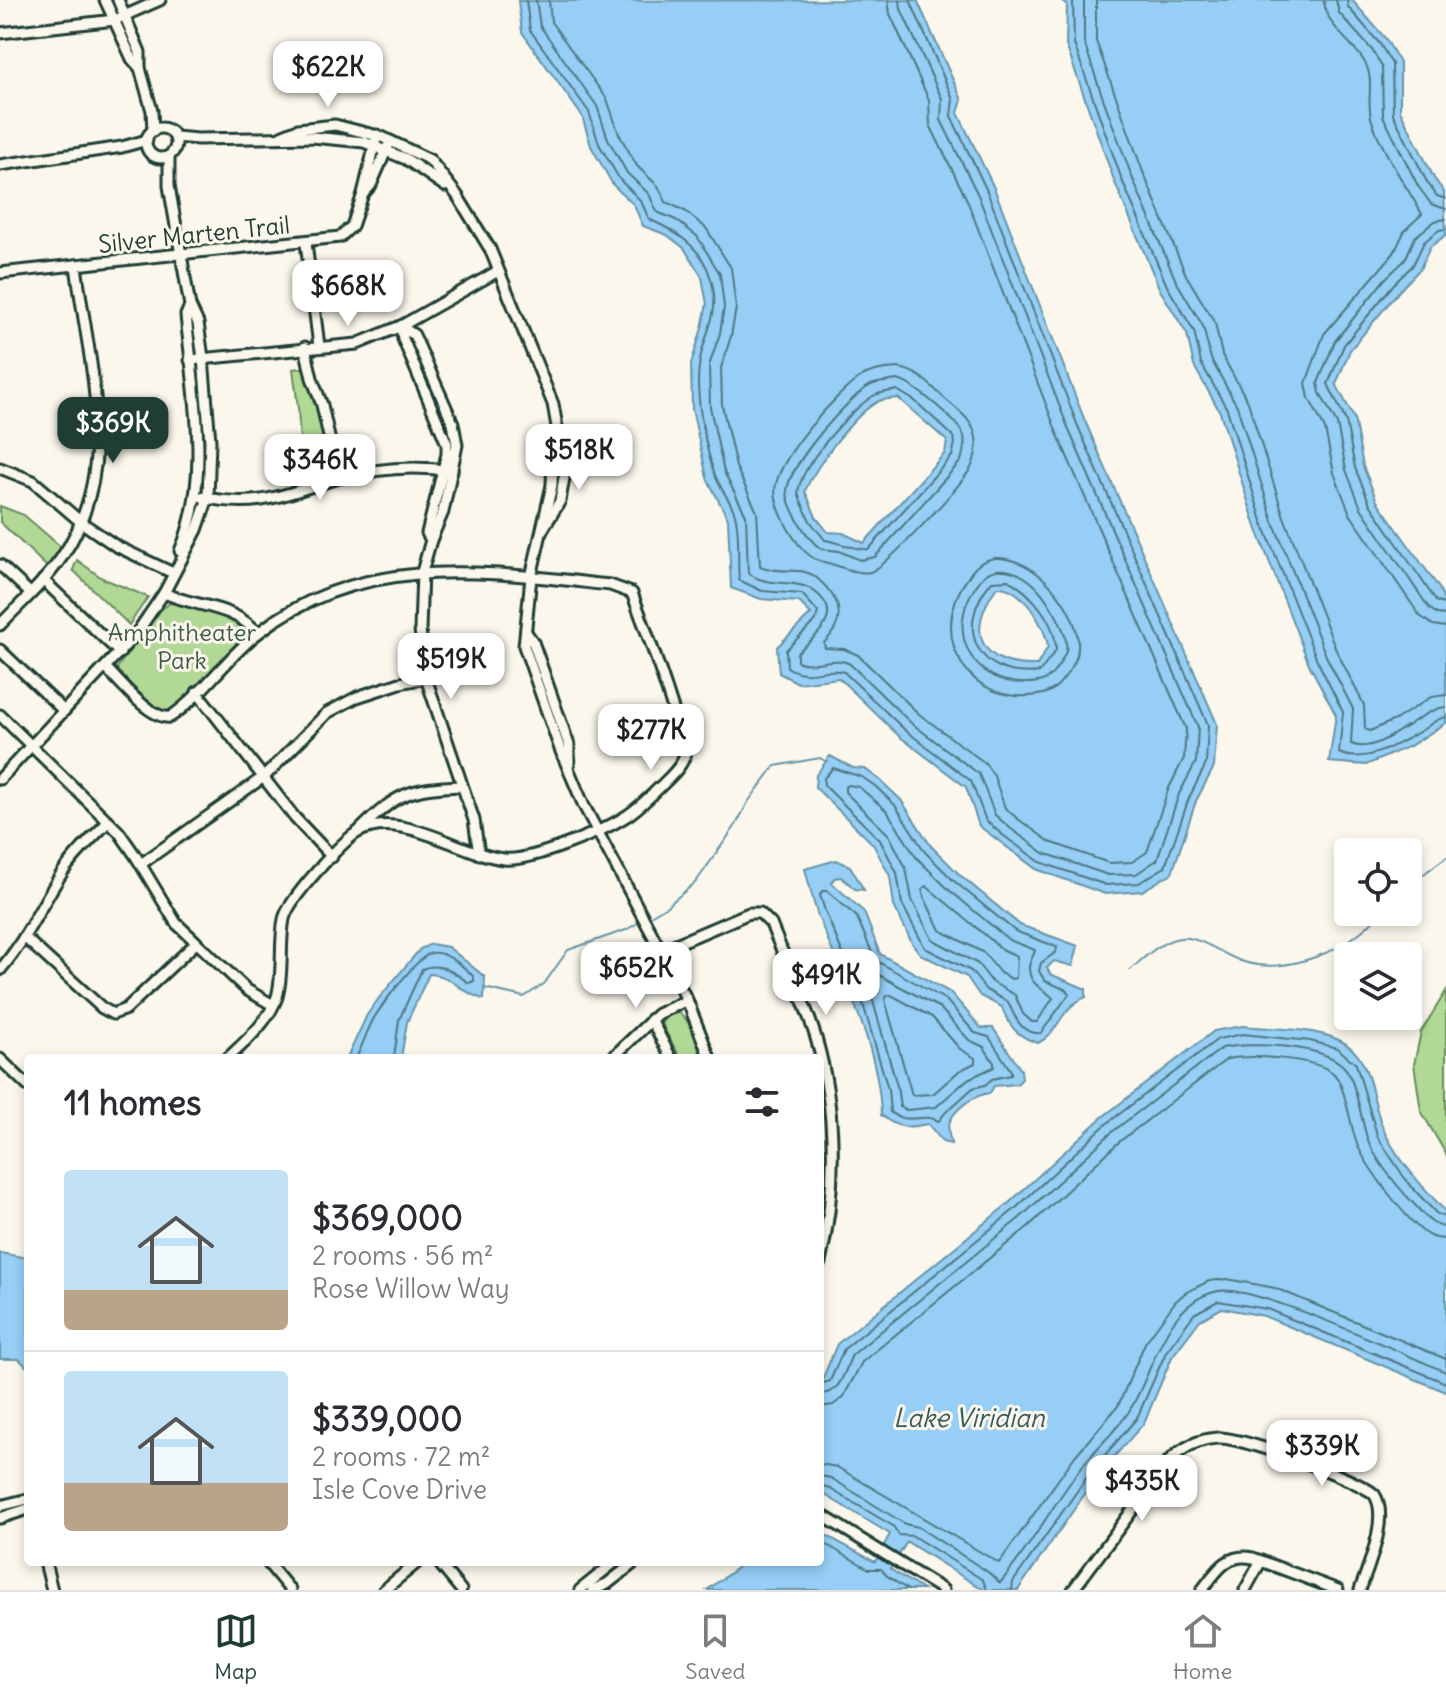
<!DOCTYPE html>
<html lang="en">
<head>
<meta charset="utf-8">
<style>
  body { margin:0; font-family:Delius,sans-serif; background:#f2f2f3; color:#2b2b33; height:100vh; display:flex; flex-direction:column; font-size:30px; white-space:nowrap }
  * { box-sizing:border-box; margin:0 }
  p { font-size:26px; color:#7c7c81 }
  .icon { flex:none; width:44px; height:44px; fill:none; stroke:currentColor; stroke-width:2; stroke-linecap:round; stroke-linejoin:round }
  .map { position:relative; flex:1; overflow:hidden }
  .side { position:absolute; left:24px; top:1054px; width:800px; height:512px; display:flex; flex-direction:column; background:#fff; border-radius:8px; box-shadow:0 4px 12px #0003 }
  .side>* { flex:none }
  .controls { position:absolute; left:1334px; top:838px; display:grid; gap:16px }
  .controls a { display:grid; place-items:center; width:88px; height:88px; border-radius:8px; background:#fff; box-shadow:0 4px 12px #0003; font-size:40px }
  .price { position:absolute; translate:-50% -68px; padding:0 18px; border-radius:16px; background:#fff; color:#222; font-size:26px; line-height:52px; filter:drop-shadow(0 2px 4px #0008) }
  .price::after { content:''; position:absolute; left:50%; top:48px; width:24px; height:18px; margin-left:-12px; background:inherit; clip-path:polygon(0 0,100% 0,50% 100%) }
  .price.on { background:#1f3d34; color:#fff }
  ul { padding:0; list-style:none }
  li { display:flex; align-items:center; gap:24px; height:200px; padding:0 40px }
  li+li { border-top:2px solid #e1e1e2 }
  li span { display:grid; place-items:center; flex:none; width:224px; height:160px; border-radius:8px; color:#555 }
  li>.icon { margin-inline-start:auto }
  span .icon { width:96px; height:96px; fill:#fffc; stroke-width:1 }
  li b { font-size:34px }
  h2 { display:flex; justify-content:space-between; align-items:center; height:96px; padding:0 40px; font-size:34px }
  .tab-bar { display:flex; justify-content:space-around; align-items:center; height:112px; border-top:2px solid #e1e1e2; background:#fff; font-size:22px; color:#7c7c81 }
  .tab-bar a { display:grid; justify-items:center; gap:4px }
  .tab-bar .on { color:#1f3d34 }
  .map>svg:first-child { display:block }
  .green { fill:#b1d894; stroke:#688a64; stroke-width:2 }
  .water { fill:#96cef5; stroke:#6694a8; stroke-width:2; fill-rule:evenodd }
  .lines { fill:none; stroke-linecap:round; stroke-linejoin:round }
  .shore { stroke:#4f7781; stroke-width:2 }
  .stream { stroke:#6694a8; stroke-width:2 }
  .minor-casing { stroke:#1f3d34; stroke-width:15 }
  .minor { stroke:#fbf7ec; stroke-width:9 }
  .labels { text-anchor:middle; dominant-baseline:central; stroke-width:6; stroke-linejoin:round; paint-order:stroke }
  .street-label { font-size:24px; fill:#1f3d34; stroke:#fbf7ec }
  .park-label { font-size:24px; fill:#3c5c47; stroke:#fbf7ec }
  .water-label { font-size:26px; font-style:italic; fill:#375a5b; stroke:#fbf7ec }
</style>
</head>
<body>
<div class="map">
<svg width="1446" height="1590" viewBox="0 0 1446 1590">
  <rect width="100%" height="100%" fill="#fbf7ec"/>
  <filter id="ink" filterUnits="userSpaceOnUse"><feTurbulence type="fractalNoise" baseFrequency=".0125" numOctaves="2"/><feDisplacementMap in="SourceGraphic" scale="16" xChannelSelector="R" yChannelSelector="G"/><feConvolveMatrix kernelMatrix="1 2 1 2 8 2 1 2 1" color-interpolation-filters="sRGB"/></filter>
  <g filter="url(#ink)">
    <!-- green -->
    <g class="green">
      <path d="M312,367l27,102 -37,9 -4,-71 -5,-38z"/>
      <path d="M0,506l24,9 37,32 -14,20 -47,-45z"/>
      <path d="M77,560l25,18 46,19 -19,28 -56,-55z"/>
      <path d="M170,603l52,11 23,14v7l-5,6 -69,72 -13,-1 -39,-38 -2,-6 41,-56z"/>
      <path d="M1446,991v163l-25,-43 -7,-47 7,-32z"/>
      <path d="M678,1012c14,9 19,31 23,46h-21c-5,-12 -16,-26 -18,-36l7,-7z"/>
    </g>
    <!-- water -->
    <g class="water">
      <path d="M917,0l45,100 -4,13 36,75 91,233 132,303 -3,43 -18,34 -24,72 -30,18 -37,3 -69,-25 -57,-43 -13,-39 -67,-51 -60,-58 -41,5 -19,-10 -2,-26 34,-33 -12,-12 -38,-3 -30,-11 -3,-69 -21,-41 -15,-69 -1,-45 11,-36 5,-24 -5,-27 -18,-29 -17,-13 -24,-9 -9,-21 -21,-20 -22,-39 -9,-30 -60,-84 -4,-31zM898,398l49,43 -2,12 -81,90 -21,-10 -15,-1 -12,-15 -11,-26c10,-23 50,-79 74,-90 5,-2 14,-2 19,-3zM997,587c25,-1 48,38 51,60l-11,18c-56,2 -73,-33 -40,-78z"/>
      <path d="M1061,0h291l34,39 14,24v47l34,68 10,14 2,43 -16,12 -10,22 -21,22 -49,59 -14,34 18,34 9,48 14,35 62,87 7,18v117l-36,23 -44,19 -37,-3 7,-47 -27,-51 -53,-137 -36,-115 -26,-46 -7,-32 -27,-44 -45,-107 -49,-138 1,-40z"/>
      <path d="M830,756l23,12 12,1 15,11 21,20 30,46 29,29 60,50 58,21 -5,20 -19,-5 -7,7 3,6 36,15v8c-27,11 -26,36 -48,46 -20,-6 -29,-16 -36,-36l-22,-11 -13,-19 -47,-23 -8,-11 -18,-37 -4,-30 -17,-32 -58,-57 1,-12z"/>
      <path d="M836,860l14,6 14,24 -9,-1 -14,-12 -7,1 -2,5 32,29 16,42 71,39 30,35h12l28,42 1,9 -5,5 -23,2 -4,7c-14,1 -37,16 -41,31 -2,7 1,13 2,20l-8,-2 -15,-18c-20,4 -31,5 -47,-9 -2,-70 -38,-135 -63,-199 -5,-15 -9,-32 -13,-47z"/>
      <path d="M431,944l17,3 37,30 -1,22c-21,-4 -33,-25 -55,-25l-22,48 -6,36h-54l20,-43 12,-17 41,-49z"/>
      <path d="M1242,1026c30,3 69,1 97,14 37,18 30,63 47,95 15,29 38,53 60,77v180l-182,-76 -42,-8 -22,12 -28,37 -28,66 -46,52 -80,115h-34l-77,-48 -17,27 33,21h-216l31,-23 2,-5h80v-30l55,30 15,-28 -70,-42v-107l17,-41 172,-141 91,-84 114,-88z"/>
      <path d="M0,1253l28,5v110l-9,-9h-19z"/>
    </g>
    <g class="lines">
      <!-- shore -->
      <g class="shore">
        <path d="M526,0l4,30 59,82 10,32 21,36 21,21 8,18c26,12 52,27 61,57 13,39 -7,56 -11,90 -4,30 6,80 16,109 5,15 19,28 21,44 4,19 1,41 3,61l23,11 40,3 16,18 -2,8 -30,30 1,17c21,14 36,-1 57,5l61,58 66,51 15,40 18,15 36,26 66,23 33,-2 26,-16 24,-69 17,-34 2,-39 -131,-301 -90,-233 -36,-75 2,-17 -43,-99"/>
        <path d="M536,0l4,26 57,80 11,33 19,34 22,21 8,18 19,8 21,16 23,38 4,33 -4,26 -11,33 1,41 14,65 22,43 2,58c26,19 54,-1 76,28 15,21 -14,39 -27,52v8c16,8 36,-6 53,3l61,59 68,51 16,41 15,13 34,25 64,22 28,-1 21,-14 22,-66 17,-32 2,-35 -130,-299 -90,-233 -37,-75 1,-21 -41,-90 -1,-9"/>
        <path d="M549,0l2,22 56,77 12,35 18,32 21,20 8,16 19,9 21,17 25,40 5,40 -5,28 -10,32 1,37 14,62 21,45 3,54c14,7 30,3 45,6 9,2 15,8 21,15 18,19 17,37 -2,56l1,5 19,1 14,6 61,59 66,49 9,13 11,32 13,11 32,23 59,21 23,-1 15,-10 21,-62 16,-32 2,-29 -129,-296 -90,-233 -37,-75 -1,-25 -39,-86 -2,-14"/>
        <path d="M1073,0l1,44 48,136 45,106 27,45 7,32 26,46 36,115 54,136 26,52 -4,41c27,12 61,-10 85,-24 7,-5 13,-11 22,-12"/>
        <path d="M1084,0v42l16,48 32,87 44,104 27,45 8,33 26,47 36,115 53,135 27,53 -2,35c30,13 67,-35 95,-37"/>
        <path d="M1096,0v41l47,131 43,103 29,48 7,32 26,47 36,115 53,135 27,53 1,24 5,2 27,-12 34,-22 15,-2"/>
        <path d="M1324,0c1,26 27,40 40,61 12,19 1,40 8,60 11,32 33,63 50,93l-17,16 -11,23 -70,81 -18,49 3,15 16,31 9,44 16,41 70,102 13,9 13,2"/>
        <path d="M1336,0l3,13 33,37 10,17 1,49 35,70 13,18 15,5"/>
        <path d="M1347,0l1,7 32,37 12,20 1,50 34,68 10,14 9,3"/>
        <path d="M1446,219l-11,2 -20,16 -10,23 -20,19 -50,62 -17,42 2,10 17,31 9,46 15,38 68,100 8,6 9,1"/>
        <path d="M1446,229l-7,1 -15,12 -11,23 -20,20 -49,60 -16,39 18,37 9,47 15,36 66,97 10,4"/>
        <path d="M898,368c19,2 31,16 45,29 12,11 31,23 33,41 2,9 -1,22 -5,30 -10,17 -85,100 -101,104 -13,3 -32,-7 -46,-10 -15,-3 -24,-15 -32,-27 -7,-11 -17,-31 -17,-45 2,-31 62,-98 87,-114 11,-6 24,-7 36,-8z"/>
        <path d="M896,380c15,1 62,41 68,56 2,8 -1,17 -3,25l-86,96 -15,3 -21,-9 -18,-2c-13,-9 -34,-42 -34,-58 1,-25 62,-95 84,-106 7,-3 17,-3 25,-5z"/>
        <path d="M897,390l18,11 38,35 2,7 -3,13 -83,93c-9,2 -32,-7 -44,-9l-15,-19 -12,-27c1,-27 52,-84 75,-98 7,-4 16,-4 24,-6z"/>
        <path d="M995,558c40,-2 85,51 83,90 0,11 -6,19 -12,27 -6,9 -12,16 -23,19 -72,16 -118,-56 -76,-115 7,-12 14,-19 28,-21z"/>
        <path d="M996,570c13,-1 24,3 34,11 15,12 40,51 36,70 -2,7 -8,15 -12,21 -8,10 -16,11 -28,11 -52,2 -81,-49 -52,-94 6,-9 11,-17 22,-19z"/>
        <path d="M1008,580c23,12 48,42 48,70l-16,22c-62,8 -88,-44 -48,-91z"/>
        <path d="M833,768l29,9 13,9 20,19 30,47 29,29 61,50 42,16 -1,5 -15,11 -2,8 6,10 22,9 2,4 -28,39c-20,2 -26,-16 -33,-31l-22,-12 -15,-19 -46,-23 -23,-44 -5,-31 -17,-33 -56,-55v-7z"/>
        <path d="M849,785l10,2 28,24 29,46 32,32 61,51 26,10c-1,6 -6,11 -6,18 0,17 15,21 24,30l-16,24h-5l-9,-8 -8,-19 -23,-13 -14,-18 -46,-25 -20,-39 -6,-32 -17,-33 -44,-43v-5z"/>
        <path d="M926,886l76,63 15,7 -1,22 -4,1 -12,-6 -16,-20 -44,-23 -16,-33 -2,-8z"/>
        <path d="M822,891h5l30,26 18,43 71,40 29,33 14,4 22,34v4l-19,4 -7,6 -12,3 -28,25 -6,8c-18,-9 -32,5 -49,-9l-2,-23 -27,-92 -36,-86 -5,-16z"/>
        <path d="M864,967l76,41 29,32 15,7 10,16v4l-26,12 -32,28 -29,3 -7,-3 -3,-21 -26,-92 -10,-23z"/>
        <path d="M891,995l41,22 28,32 15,9v5l-16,8 -26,23 -21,1 -27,-95 2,-4z"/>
        <path d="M356,1058c7,-13 11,-28 18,-40 8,-13 45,-64 58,-65 15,-2 32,14 42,24v4l-5,2c-14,-10 -29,-22 -47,-14l-23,51 -5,38"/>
        <path d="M820,1384l10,-3 14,-32 171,-140 90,-84 113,-86 25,-5 67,7 27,7 19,16 22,74 30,45 29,31 9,3"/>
        <path d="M820,1394c22,-1 24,-23 32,-39l169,-138 91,-85 110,-84c29,-6 103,-4 123,20 10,11 17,54 22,70 9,23 29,47 46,65 10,10 17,23 33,24"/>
        <path d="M820,1407l13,-2 10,-7 19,-36 167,-136 90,-84 108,-83c22,-4 90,-2 107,15 12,13 16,52 23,70 9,22 51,79 71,91 6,3 12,4 18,4"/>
        <path d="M820,1464l17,3 162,96 76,-107 43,-50 27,-63 30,-41 10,-9 24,-12 18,-2 48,9 171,71"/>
        <path d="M820,1476l11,2 74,46 13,3 70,45 12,11c31,-36 54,-81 84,-119 13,-17 31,-32 44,-51 26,-39 34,-110 90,-122 35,-8 187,64 228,81"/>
        <path d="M820,1486l7,1 66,39 6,9 14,1 70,44 4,10"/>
        <path d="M820,1541l49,28h12l6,7 21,14"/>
        <path d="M1012,1590l1,-8 79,-112 45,-52 29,-66 28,-38 24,-13 49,8 179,74"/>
      </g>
      <!-- stream -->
      <g class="stream">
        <path d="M1408,886l38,-29"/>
        <path d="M647,918l20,-12 29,-24 40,-57 12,-23 27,-36 45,-8 5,3"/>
        <path d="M1130,970c15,-13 36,-35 58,-32 17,2 39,19 56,24 44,14 110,-14 136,-50"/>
        <path d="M484,988l40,9 20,-13 24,-34 58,-20 15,-9"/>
      </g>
      <defs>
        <g id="minor">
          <path d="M105,0l27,59 8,9"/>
          <path d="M118,0l22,52v16l12,43 1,20"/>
          <path d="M0,33l115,-13 45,-20"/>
          <circle cx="161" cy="143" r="15"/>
          <path d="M281,136l17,-7 37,-4 47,12 48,23 27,35 33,54 63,155 12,68 -5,29 -17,28"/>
          <path d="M175,137l23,2 114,-2 52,5 42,17 39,27"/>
          <path d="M0,165l122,-18 25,-7"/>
          <path d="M363,194l8,-9 18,-41"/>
          <path d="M306,243l13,103"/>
          <path d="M0,273l340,-36 12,-11 11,-32 14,-59"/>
          <path d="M401,326l13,9 39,88 4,22 -14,67 -12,28 -9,32 -2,58 6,48 48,142 5,34"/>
          <path d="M401,326l2,13 44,105v10l-20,79 4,7"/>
          <path d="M305,347l7,31 10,27 16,73"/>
          <path d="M190,360l167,-16 44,-18 97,-55"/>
          <path d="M559,446l-6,11 -1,28 -21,92 -7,69 36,103 24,57 103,194 23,58"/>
          <path d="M0,468l33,13 48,41 35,24 57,27"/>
          <path d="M202,497c57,12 80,-2 133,-18 37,-10 79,-14 117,-8"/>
          <path d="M180,551c32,-74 13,-159 6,-236l4,-9"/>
          <path d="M0,565l30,28"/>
          <path d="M43,580l77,73"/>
          <path d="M164,593c34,15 67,11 94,40"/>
          <path d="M0,625c21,-22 45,-43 62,-68 61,-90 26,-193 14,-292"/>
          <path d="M526,632l7,10 36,103v19"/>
          <path d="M0,650l64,61"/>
          <path d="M106,668c14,14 45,52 64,49 30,-19 58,-61 88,-84 105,-82 230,-61 352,-48l22,8c16,42 31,83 44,126 4,11 10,23 9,35 -2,11 -13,21 -21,29 -11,11 -23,23 -36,32 -24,16 -97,47 -124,44 -45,-5 -102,-50 -146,-27 -17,10 -70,68 -74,87 -5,25 0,53 -7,78 -8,24 -31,44 -49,61"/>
          <path d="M197,692l98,126 37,39"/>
          <path d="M0,715l119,117 16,23 41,68 71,67 26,15"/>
          <path d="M0,779l136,-145 28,-41 33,-63 11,-32 2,-57 -7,-83 -5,-35 -8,-17 -21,-120v-29"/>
          <path d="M360,830c37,-37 49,-42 102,-44"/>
          <path d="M141,864l124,-88 62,-63 30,-16 43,-14 26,-5"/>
          <path d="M24,937l78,71 11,6 13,-5 70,-66"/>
          <path d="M662,950l87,-37h11l11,11c15,38 33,75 45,114 21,72 21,152 4,225"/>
          <path d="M0,970c26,-30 41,-65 62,-97 13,-19 30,-35 47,-52"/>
          <path d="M651,1019l20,39"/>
          <path d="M612,1058l46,-44 29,-14"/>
          <path d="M0,1059l28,27"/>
          <path d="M0,1506l28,-7"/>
          <path d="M820,1514l123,76"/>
          <path d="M0,1518l28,-9"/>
          <path d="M45,1562l7,28"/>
          <path d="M267,1562l23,28"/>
          <path d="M438,1562l23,28"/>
          <path d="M384,1590l34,-28"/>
          <path d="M580,1590l35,-28"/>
          <path d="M593,1590l14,-6 28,-22"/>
          <path d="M1073,1590l96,-129c13,-13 30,-22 49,-23 25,-1 136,40 156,56 16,22 -6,73 -14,96"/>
          <path d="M1202,1590c14,-18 25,-38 51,-32l85,32"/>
          <path d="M1245,1590l16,-29"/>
        </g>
      </defs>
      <!-- minor casing -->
      <use href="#minor" class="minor-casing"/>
      <!-- minor -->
      <use href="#minor" class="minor"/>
    </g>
  </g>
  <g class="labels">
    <!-- street labels -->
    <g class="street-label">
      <text transform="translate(194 234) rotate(-6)">Silver Marten Trail</text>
    </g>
    <!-- park labels -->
    <g class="park-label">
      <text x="182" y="632">Amphitheater<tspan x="182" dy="28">Park</tspan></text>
    </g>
    <!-- water labels -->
    <g class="water-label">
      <text x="969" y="1417">Lake Viridian</text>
    </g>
  </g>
</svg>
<div class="controls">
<a><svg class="icon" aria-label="locate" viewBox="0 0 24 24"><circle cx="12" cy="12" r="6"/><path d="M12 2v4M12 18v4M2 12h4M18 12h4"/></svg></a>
<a><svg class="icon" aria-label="layers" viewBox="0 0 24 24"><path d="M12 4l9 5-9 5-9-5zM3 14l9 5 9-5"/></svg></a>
</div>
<b class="price" style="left:328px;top:109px">$622K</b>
<b class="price" style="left:348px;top:328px">$668K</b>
<b class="price on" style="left:113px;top:465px">$369K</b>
<b class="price" style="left:579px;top:492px">$518K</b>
<b class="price" style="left:320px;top:502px">$346K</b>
<b class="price" style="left:451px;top:701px">$519K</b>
<b class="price" style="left:651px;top:772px">$277K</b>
<b class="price" style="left:636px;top:1010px">$652K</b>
<b class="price" style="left:826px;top:1017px">$491K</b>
<b class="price" style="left:1322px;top:1488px">$339K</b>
<b class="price" style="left:1142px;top:1523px">$435K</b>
<section class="side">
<h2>11 homes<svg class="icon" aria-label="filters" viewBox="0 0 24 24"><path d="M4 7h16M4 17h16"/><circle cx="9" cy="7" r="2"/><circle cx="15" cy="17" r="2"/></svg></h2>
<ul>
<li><span style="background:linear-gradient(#bfe0f5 75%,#b9a48a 0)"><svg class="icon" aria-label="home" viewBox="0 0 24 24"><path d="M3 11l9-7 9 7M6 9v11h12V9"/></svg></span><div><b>$369,000</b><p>2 rooms · 56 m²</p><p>Rose Willow Way</p></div></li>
<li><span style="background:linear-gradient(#bfe0f5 70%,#b9a48a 0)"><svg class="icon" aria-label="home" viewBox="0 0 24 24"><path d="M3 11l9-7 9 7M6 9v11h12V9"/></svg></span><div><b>$339,000</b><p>2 rooms · 72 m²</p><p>Isle Cove Drive</p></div></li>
</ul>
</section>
</div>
<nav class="tab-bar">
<a class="on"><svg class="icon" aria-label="map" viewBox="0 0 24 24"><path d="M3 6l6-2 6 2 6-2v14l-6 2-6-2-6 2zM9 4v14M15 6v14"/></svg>Map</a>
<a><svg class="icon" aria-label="saved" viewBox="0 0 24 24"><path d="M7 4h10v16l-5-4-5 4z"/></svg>Saved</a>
<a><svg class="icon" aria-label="home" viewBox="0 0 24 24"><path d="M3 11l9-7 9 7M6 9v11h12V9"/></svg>Home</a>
</nav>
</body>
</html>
